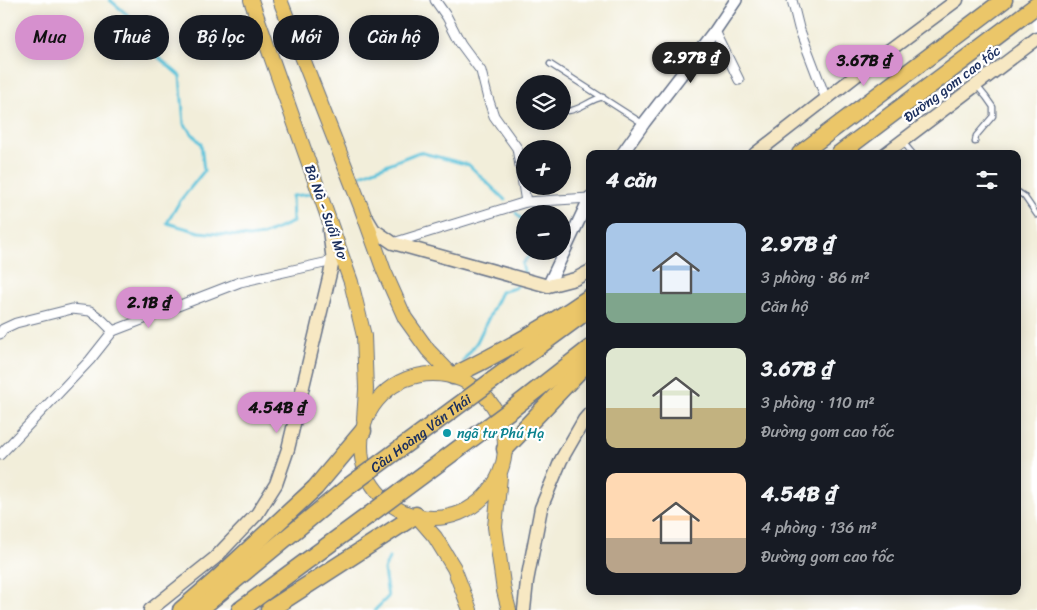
<!DOCTYPE html>
<html lang="vi">
<head>
<meta charset="utf-8">
<style>
  body { margin:0; font-family:Sriracha,sans-serif; background:#20242c; color:#f1f3f6; height:100vh; display:flex; flex-direction:column; font-size:19px; white-space:nowrap }
  * { box-sizing:border-box; margin:0 }
  p { font-size:16px; color:#9ea1a6 }
  .icon { flex:none; width:28px; height:28px; fill:none; stroke:currentColor; stroke-width:2; stroke-linecap:round; stroke-linejoin:round }
  .map { position:relative; flex:1; overflow:hidden }
  .panel { position:absolute; left:586px; top:150px; width:435px; height:445px; display:flex; flex-direction:column; background:#171b24; border-radius:10px; box-shadow:0 2px 12px #0003 }
  .panel>* { flex:none }
  .hud { position:absolute; left:15px; top:15px; width:475px; height:45px; display:flex; gap:10px }
  .buttons { position:absolute; left:516px; top:75px; display:grid; gap:10px }
  .buttons a { display:grid; place-items:center; width:55px; height:55px; border-radius:50%; background:#171b24; box-shadow:0 2px 12px #0003; font-size:25px }
  .price { position:absolute; translate:-50% -42px; padding:0 11px; border-radius:18px; background:#d690ce; color:#111; font-size:16px; line-height:32px; filter:drop-shadow(0 1px 2px #0008) }
  .price::after { content:''; position:absolute; left:50%; top:30px; width:15px; height:11px; margin-left:-8px; background:inherit; clip-path:polygon(0 0,100% 0,50% 100%) }
  .price.selected { background:#222; color:#fff }
  ul { padding:0; list-style:none }
  li { display:flex; align-items:center; gap:15px; height:125px; padding:0 20px }
  li span { display:grid; place-items:center; flex:none; width:140px; height:100px; border-radius:10px; color:#555 }
  li>.icon { margin-inline-start:auto }
  span .icon { width:60px; height:60px; fill:#fffc; stroke-width:1 }
  li b { font-size:21px }
  h2 { display:flex; justify-content:space-between; align-items:center; height:60px; padding:0 20px; font-size:21px }
  .pill { padding:0 18px; border-radius:22px; background:#171b24; box-shadow:0 2px 12px #0003; font-size:18px; line-height:45px }
  .pill.selected { background:#d690ce; color:#111 }
  .map>svg:first-child { display:block }
  .lines { fill:none; stroke-linecap:round; stroke-linejoin:round }
  .stream { stroke:#5cc2da; stroke-width:3 }
  .service-casing { stroke:#667289; stroke-width:7 }
  .minor-casing { stroke:#667289; stroke-width:11 }
  .tertiary-casing { stroke:#667289; stroke-width:14 }
  .secondary-casing { stroke:#667289; stroke-width:15 }
  .primary-casing { stroke:#667289; stroke-width:16 }
  .motorway-casing { stroke:#667289; stroke-width:19 }
  .service { stroke:#fff; stroke-width:4.5 }
  .minor { stroke:#fff; stroke-width:9 }
  .tertiary { stroke:#fff; stroke-width:11 }
  .secondary { stroke:#f7e8c3; stroke-width:12 }
  .primary { stroke:#ebc669; stroke-width:14 }
  .motorway { stroke:#ebc669; stroke-width:16 }
  .motorway-bridge-casing { stroke:#667289; stroke-width:19; stroke-linecap:butt }
  .motorway-bridge { stroke:#ebc669; stroke-width:16 }
  .culture-dot { fill:#0f9aa8; stroke:#fff; stroke-width:2 }
  .labels { text-anchor:middle; dominant-baseline:central; stroke-width:4.5; stroke-linejoin:round; paint-order:stroke }
  .street-label { font-size:14px; fill:#1b2f5e; stroke:#fff }
  .culture-label { font-size:14px; fill:#0d838f; stroke:#fff; text-anchor:start }
</style>
</head>
<body>
<div class="map">
<svg width="1037" height="610" viewBox="0 0 1037 610">
  <rect width="100%" height="100%" fill="#fff"/>
  <filter id="ink" filterUnits="userSpaceOnUse"><feTurbulence type="fractalNoise" baseFrequency=".02" numOctaves="2"/><feDisplacementMap in="SourceGraphic" scale="10" xChannelSelector="R" yChannelSelector="G"/><feConvolveMatrix kernelMatrix="1 2 1 2 8 2 1 2 1" color-interpolation-filters="sRGB"/></filter>
  <filter id="wash" filterUnits="userSpaceOnUse"><feTurbulence type="fractalNoise" baseFrequency=".0096" numOctaves="4" result="noise"/><feDisplacementMap in="SourceGraphic" scale="20" xChannelSelector="R" yChannelSelector="G"/><feGaussianBlur stdDeviation="1.12" result="paint"/><feColorMatrix in="noise" values="0 0 0 0 0 0 0 0 0 0 0 0 0 0 0 0 0 1.4 0 .05"/><feComposite in="paint" operator="in"/></filter>
  <g filter="url(#wash)">
    <rect width="100%" height="100%" fill="#f2eeda"/>
    <g class="lines">
      <!-- stream -->
      <g class="stream">
        <path d="M110,0l27,23 5,20 38,33 4,48 17,20 3,27 -24,30 -13,22 32,9 50,5 14,-2 30,-13 -1,-26 19,-2"/>
        <path d="M361,175l58,-23 50,13 36,35"/>
        <path d="M516,213l9,10"/>
        <path d="M525,275l-3,-11 11,-13"/>
        <path d="M463,361l14,-19 24,-50 14,-4 2,-2"/>
        <path d="M375,610l13,-13 -4,-27 5,-12"/>
      </g>
    </g>
  </g>
  <g filter="url(#ink)">
    <g class="lines">
      <defs>
        <g id="service">
          <path d="M550,64l92,59"/>
          <path d="M564,107l4,4c14,-2 21,-11 35,-14"/>
          <path d="M903,142l10,12"/>
          <path d="M975,142l1,-6 17,-20v-9l-7,-10 -9,-11"/>
          <path d="M1018,192l6,4 13,19"/>
        </g>
        <g id="minor">
          <path d="M435,0l12,17 14,27 20,27 6,24 7,21 23,32 9,54 63,-4"/>
          <path d="M792,0l7,28 27,71"/>
          <path d="M715,31l24,49"/>
          <path d="M393,243l133,-41"/>
          <path d="M0,334l3,-5 13,-6 56,-14 18,2 12,9 11,11"/>
          <path d="M0,455l90,-95 23,-29 127,-49 93,-21"/>
        </g>
        <g id="tertiary">
          <path d="M622,154l22,-31 71,-92 21,-31"/>
          <path d="M548,286l42,-89"/>
        </g>
        <g id="secondary">
          <path d="M755,154l116,-90 86,-64"/>
          <path d="M885,154l152,-115"/>
          <path d="M368,220l6,10 19,13 155,43 27,-7 15,-8"/>
          <path d="M150,610l65,-52 42,-44 19,-30 12,-35 45,-188 -4,-31"/>
          <path d="M524,610l3,-29 14,-73 20,-48 23,-40 6,-7"/>
        </g>
        <g id="primary">
          <path d="M251,0l100,282 13,54 2,53 -2,31"/>
          <path d="M280,0l81,207 23,64 21,47 23,32 25,26"/>
          <circle cx="433" cy="446" r="72"/>
          <path d="M500,477l-5,50 9,64 5,19"/>
          <path d="M416,515l19,22 19,31 16,42"/>
        </g>
        <g id="motorway">
          <path d="M800,154l204,-154"/>
          <path d="M839,154l198,-149"/>
          <path d="M453,376c47,-23 94,-49 137,-79"/>
          <path d="M493,380l87,-64"/>
          <path d="M512,409l78,-61"/>
          <path d="M505,449l78,-82 7,-6"/>
          <path d="M181,610l36,-31 98,-91 48,-57"/>
          <path d="M199,610l150,-124"/>
          <path d="M240,610l129,-95"/>
          <path d="M269,610l147,-95"/>
        </g>
      </defs>
      <!-- service casing -->
      <use href="#service" class="service-casing"/>
      <!-- minor casing -->
      <use href="#minor" class="minor-casing"/>
      <!-- tertiary casing -->
      <use href="#tertiary" class="tertiary-casing"/>
      <!-- secondary casing -->
      <use href="#secondary" class="secondary-casing"/>
      <!-- primary casing -->
      <use href="#primary" class="primary-casing"/>
      <!-- motorway casing -->
      <use href="#motorway" class="motorway-casing"/>
      <!-- service -->
      <use href="#service" class="service"/>
      <!-- minor -->
      <use href="#minor" class="minor"/>
      <!-- tertiary -->
      <use href="#tertiary" class="tertiary"/>
      <!-- secondary -->
      <use href="#secondary" class="secondary"/>
      <!-- primary -->
      <use href="#primary" class="primary"/>
      <!-- motorway -->
      <use href="#motorway" class="motorway"/>
      <defs>
        <g id="motorway-bridge">
          <path id="s1" d="M349,486l144,-106"/>
          <path d="M369,515l143,-106"/>
        </g>
      </defs>
      <!-- motorway-bridge casing -->
      <use href="#motorway-bridge" class="motorway-bridge-casing"/>
      <!-- motorway-bridge -->
      <use href="#motorway-bridge" class="motorway-bridge"/>
    </g>
  </g>
  <!-- markers -->
  <circle class="culture-dot" cx="447" cy="433" r="5"/>
  <g class="labels">
    <!-- street labels -->
    <g class="street-label">
      <text transform="translate(952 84) rotate(-37)">Đường gom cao tốc</text>
      <text transform="translate(326 212) rotate(70)">Bà Nà - Suối Mơ</text>
      <text stroke="none"><textPath href="#s1" startOffset="89">Cầu Hoàng Văn Thái</textPath></text>
    </g>
    <!-- culture labels -->
    <g class="culture-label">
      <text x="457" y="433">ngã tư Phú Hạ</text>
    </g>
  </g>
</svg>
<div class="buttons">
<a><svg class="icon" aria-label="layers" viewBox="0 0 24 24"><path d="M12 4l9 5-9 5-9-5zM3 14l9 5 9-5"/></svg></a>
<a>+</a>
<a>−</a>
</div>
<b class="price selected" style="left:691px;top:84px">2.97B ₫</b>
<b class="price" style="left:864px;top:87px">3.67B ₫</b>
<b class="price" style="left:149px;top:329px">2.1B ₫</b>
<b class="price" style="left:277px;top:434px">4.54B ₫</b>
<div class="hud">
<a class="pill selected">Mua</a>
<a class="pill">Thuê</a>
<a class="pill">Bộ lọc</a>
<a class="pill">Mới</a>
<a class="pill">Căn hộ</a>
</div>
<section class="panel">
<h2>4 căn<svg class="icon" aria-label="filters" viewBox="0 0 24 24"><path d="M4 7h16M4 17h16"/><circle cx="9" cy="7" r="2"/><circle cx="15" cy="17" r="2"/></svg></h2>
<ul>
<li><span style="background:linear-gradient(#a9c7e8 70%,#7fa58c 0)"><svg class="icon" aria-label="home" viewBox="0 0 24 24"><path d="M3 11l9-7 9 7M6 9v11h12V9"/></svg></span><div><b>2.97B ₫</b><p>3 phòng · 86 m²</p><p>Căn hộ</p></div></li>
<li><span style="background:linear-gradient(#dfe7d0 60%,#c2b280 0)"><svg class="icon" aria-label="home" viewBox="0 0 24 24"><path d="M3 11l9-7 9 7M6 9v11h12V9"/></svg></span><div><b>3.67B ₫</b><p>3 phòng · 110 m²</p><p>Đường gom cao tốc</p></div></li>
<li><span style="background:linear-gradient(#ffd9b3 65%,#b9a48a 0)"><svg class="icon" aria-label="home" viewBox="0 0 24 24"><path d="M3 11l9-7 9 7M6 9v11h12V9"/></svg></span><div><b>4.54B ₫</b><p>4 phòng · 136 m²</p><p>Đường gom cao tốc</p></div></li>
</ul>
</section>
</div>
</body>
</html>
